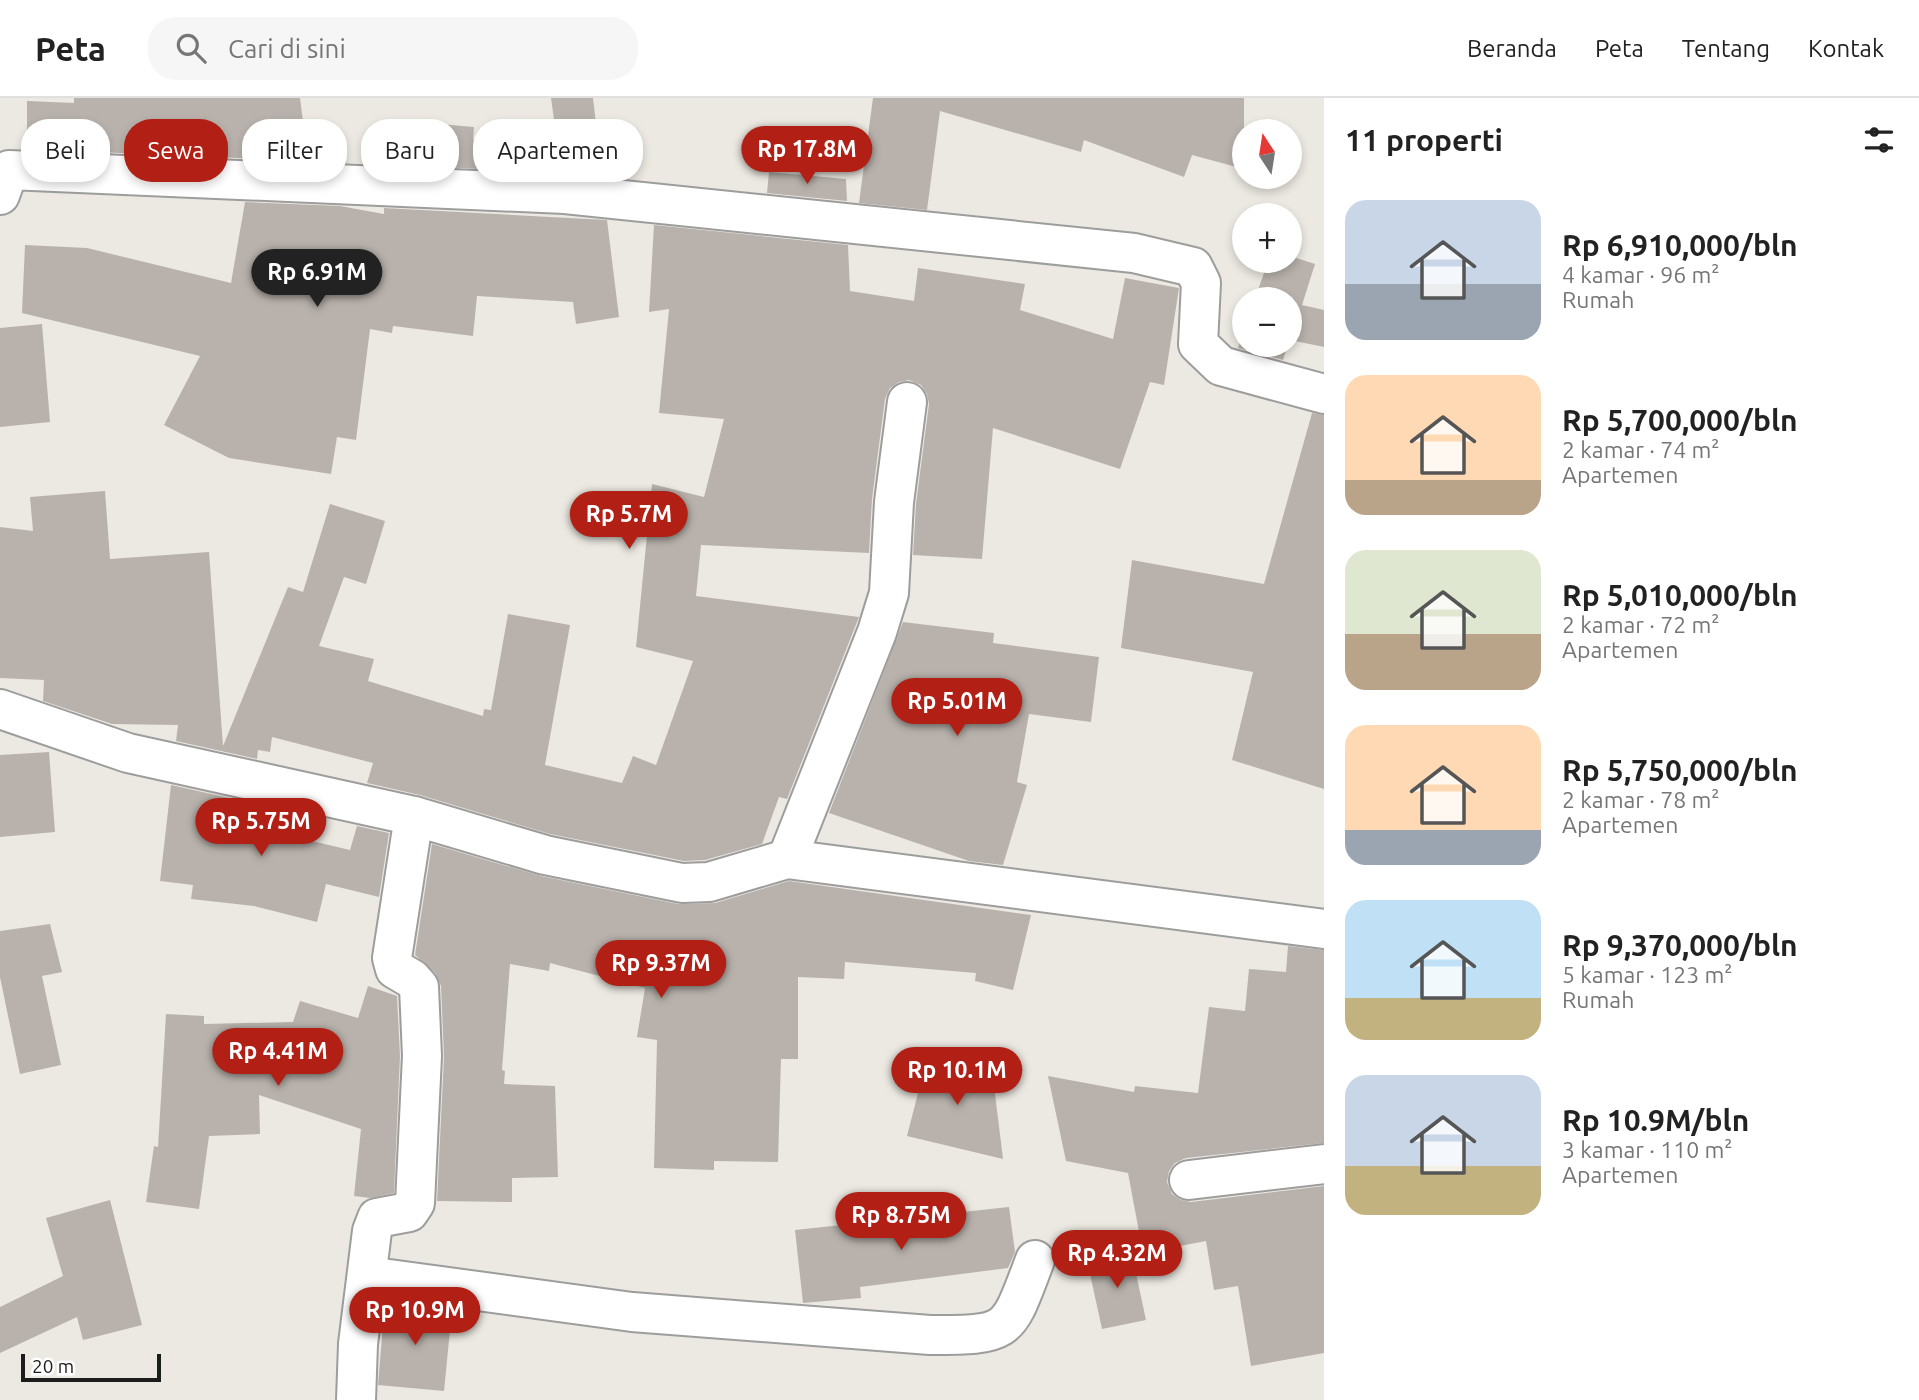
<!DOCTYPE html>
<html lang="id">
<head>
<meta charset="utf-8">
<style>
  body { margin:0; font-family:Ubuntu,sans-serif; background:#f6f6f6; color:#222; height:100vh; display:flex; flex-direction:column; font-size:26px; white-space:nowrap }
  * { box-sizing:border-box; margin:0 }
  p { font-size:23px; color:#767676 }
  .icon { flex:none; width:38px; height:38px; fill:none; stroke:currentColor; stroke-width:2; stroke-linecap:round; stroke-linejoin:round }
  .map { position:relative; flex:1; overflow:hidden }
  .sheet { display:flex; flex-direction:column; background:#fff; width:595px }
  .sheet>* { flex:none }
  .top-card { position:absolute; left:21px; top:21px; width:665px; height:63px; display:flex; gap:14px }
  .needle { width:46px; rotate:348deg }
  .buttons { position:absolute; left:1232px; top:21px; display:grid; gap:14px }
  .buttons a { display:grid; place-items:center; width:70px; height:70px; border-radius:50%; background:#fff; box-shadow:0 4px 10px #0003; font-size:35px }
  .scale { position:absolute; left:21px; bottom:18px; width:140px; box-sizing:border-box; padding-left:7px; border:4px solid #1c1c1c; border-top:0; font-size:19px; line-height:24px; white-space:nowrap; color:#1c1c1c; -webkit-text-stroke:5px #fff; paint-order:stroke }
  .price { position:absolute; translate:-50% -60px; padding:0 16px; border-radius:24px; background:#b21f15; color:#fff; font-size:23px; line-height:46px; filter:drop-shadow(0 2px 4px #0008) }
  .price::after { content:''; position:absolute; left:50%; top:42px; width:21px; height:16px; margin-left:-10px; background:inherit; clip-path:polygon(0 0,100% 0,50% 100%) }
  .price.selected { background:#222; color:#fff }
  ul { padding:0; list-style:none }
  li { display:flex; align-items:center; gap:21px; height:175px; padding:0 21px }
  li span { display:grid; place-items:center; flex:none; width:196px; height:140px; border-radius:21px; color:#555 }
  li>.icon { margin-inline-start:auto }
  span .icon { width:84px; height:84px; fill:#fffc; stroke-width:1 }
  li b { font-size:30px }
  h2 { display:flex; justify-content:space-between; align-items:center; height:84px; padding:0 21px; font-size:30px }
  .tag { padding:0 24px; border-radius:28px; background:#fff; box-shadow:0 4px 10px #0003; font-size:24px; line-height:63px }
  .tag.selected { background:#b21f15; color:#fff }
  header { display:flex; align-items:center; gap:42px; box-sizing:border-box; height:98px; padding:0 35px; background:#fff; border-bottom:2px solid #e0e0e0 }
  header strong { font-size:33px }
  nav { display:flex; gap:38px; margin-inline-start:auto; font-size:24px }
  .search { width:490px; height:63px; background:#f6f6f6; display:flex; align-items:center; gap:18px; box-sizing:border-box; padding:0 24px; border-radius:28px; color:#767676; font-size:26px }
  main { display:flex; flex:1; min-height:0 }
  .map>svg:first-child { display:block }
  .building { fill:#b9b2ac }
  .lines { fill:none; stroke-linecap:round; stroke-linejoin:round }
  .street-casing { stroke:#9d9d9d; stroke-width:42 }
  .street { stroke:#fff; stroke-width:38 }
</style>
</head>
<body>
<header>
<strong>Peta</strong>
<div class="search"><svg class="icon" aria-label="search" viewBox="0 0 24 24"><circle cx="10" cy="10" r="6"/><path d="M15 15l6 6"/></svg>Cari di sini</div>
<nav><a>Beranda</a><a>Peta</a><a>Tentang</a><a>Kontak</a></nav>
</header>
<main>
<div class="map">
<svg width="1324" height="1302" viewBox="0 0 1324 1302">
  <rect width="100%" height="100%" fill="#ece9e2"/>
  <!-- building -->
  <g class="building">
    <path d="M74,0h226l8,63 -281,-12v-48l47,2z"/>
    <path d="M551,0h42l9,78 -213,-12 4,-44 81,7 -1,13 83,-6z"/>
    <path d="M873,0h371v71l-52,-14 -8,22 -100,-37 -3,12 -141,-41 -13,99 -68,-7z"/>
    <path d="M769,74l77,7 1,22 -80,-8z"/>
    <path d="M245,104l95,4 44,8v-6l223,12 12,97 -43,7 -3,-22 -96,-6 -4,40 -80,-10 -1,7 -22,-4 -14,111 -19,-3 -6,37 -102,-16 -65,-33 36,-69 -178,-43 3,-68 62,3 144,35z"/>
    <path d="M654,127l194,20 2,46 64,10 4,-33 107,16 -5,26 93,29 12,-61 54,10 -15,97 -14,-3 -30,87 -127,-41 -11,131 -69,-4 3,-51 13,-100 -2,-10 -6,-9 -12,-5 -10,2 -9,6 -5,11 -13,100 -3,54 -168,-8 -5,51 163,21 -72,182 -8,-2 -17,47 -57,16 -21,1 -134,-27 -130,-39 -53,-12 6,-20 -101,-26 -2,15 -12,-2 -1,9 -81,-18 2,-16 -66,-1 -69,-23 1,-21 -44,-2v-151l33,4 -3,-34 75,-6 5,68 99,-7 14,194 65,-159 15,5 27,-88 55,17 -19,63 -22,-7 -25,69 55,13 -6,22 115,35 1,-7 7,1 17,-96 62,11 -25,140 77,18 11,-27 23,9 37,-104 -57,-14 16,-163 52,13 20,-78 -65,-6 10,-104 -20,3z"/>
    <path d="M1290,158l25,8 -13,41 22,5v37l-34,-7v-41h-35l13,-38h22z"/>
    <path d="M42,226l8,98 -50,5v-99z"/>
    <path d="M1244,232v15h44l-5,15 -45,-12z"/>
    <path d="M1312,315l12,2v374l-92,-29 21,-88 -132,-24 11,-88 132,24z"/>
    <path d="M903,524l91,11 -1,10 106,14 -8,65 -62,-8 -12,68 10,3 -24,80 -34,-4 -140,-48z"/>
    <path d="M49,654l6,80 -55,5v-82z"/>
    <path d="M171,687l81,18 -3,23 101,24 7,-24 32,7 -10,64 -53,-13 -9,38 -63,-16 -63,-7 2,-14 -33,-4z"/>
    <path d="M432,746l109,32 137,28 37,-1 74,-22 242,34 -18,75 -38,-9 1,-8 -131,-11 -1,17 -46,-2v82h-17l-3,103 -64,-1v9l-60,-2 3,-128 -20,-3 8,-49 -95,-25 -1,8 -39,-7 -8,106 3,1 -1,13 51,2 3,91 -46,1v24l-75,-1 7,-144 -3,-71 -6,-13 -20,-18z"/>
    <path d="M50,826l12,48 -20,4 19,89 -41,9 -20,-97v-46z"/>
    <path d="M1288,848l36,4v193l-138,15 -11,5 -6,8 -2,11 5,12 9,6 10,2 133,-16v167l-73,13 -13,-80 -24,4 -8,-49 -63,12 -15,-80 -62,-12 -18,-85 86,16 1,-6 63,7 11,-86 36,4 4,-42 37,3z"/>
    <path d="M368,888l29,10 3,60 -6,137 -24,5 -16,-2 7,-67 -102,-34 1,39 -51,2 -10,73 -53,-7 8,-56 4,1 8,-133 38,2v8l89,-2 7,-21 58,17z"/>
    <path d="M928,956l64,15 11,90 -96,-23z"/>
    <path d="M110,1102l32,125 -59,15 -6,-23 -77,36v-46l63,-31 -17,-58z"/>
    <path d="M1009,1109l6,45 -7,16 -148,19 1,11 -58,5 -8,-73z"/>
    <path d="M1131,1152l15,70 -44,9 -15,-69z"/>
    <path d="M385,1203l67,9 -8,81 -66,-6z"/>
  </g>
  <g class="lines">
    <defs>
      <g id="street">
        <path d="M0,97l9,-25 556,24 569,59 59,14 8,16 -3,61 23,22 103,28"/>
        <path d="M0,611l128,44 286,63 131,39 137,28 27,-1 78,-23 537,70"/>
        <path d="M787,761l90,-227 12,-39 5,-91 13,-100"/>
        <path d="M1189,1082l135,-16"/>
        <path d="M367,1178l265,36 298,23c81,0 77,-1 105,-75"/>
        <path d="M356,1302l2,-56 14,-113 5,-13 32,-6 6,-9 7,-147 -3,-69 -7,-8 -17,-10 -3,-11 22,-142"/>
      </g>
    </defs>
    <!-- street casing -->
    <use href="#street" class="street-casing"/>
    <!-- street -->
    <use href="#street" class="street"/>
  </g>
</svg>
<div class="buttons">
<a><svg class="needle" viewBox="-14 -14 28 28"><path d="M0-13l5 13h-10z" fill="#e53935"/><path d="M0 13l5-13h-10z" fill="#767676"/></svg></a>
<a>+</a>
<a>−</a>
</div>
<div class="scale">20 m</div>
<b class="price" style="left:807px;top:88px">Rp 17.8M</b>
<b class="price selected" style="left:317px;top:211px">Rp 6.91M</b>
<b class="price" style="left:629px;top:453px">Rp 5.7M</b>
<b class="price" style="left:957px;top:640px">Rp 5.01M</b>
<b class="price" style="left:261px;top:760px">Rp 5.75M</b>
<b class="price" style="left:661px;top:902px">Rp 9.37M</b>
<b class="price" style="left:278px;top:990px">Rp 4.41M</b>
<b class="price" style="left:957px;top:1009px">Rp 10.1M</b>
<b class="price" style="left:901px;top:1154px">Rp 8.75M</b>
<b class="price" style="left:1117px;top:1192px">Rp 4.32M</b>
<b class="price" style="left:415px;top:1249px">Rp 10.9M</b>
<div class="top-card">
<a class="tag">Beli</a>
<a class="tag selected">Sewa</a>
<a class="tag">Filter</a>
<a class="tag">Baru</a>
<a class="tag">Apartemen</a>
</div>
</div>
<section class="sheet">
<h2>11 properti<svg class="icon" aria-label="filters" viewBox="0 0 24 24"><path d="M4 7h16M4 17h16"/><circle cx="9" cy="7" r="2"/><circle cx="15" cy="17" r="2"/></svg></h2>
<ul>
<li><span style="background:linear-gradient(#c9d6e8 60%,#9aa5b1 0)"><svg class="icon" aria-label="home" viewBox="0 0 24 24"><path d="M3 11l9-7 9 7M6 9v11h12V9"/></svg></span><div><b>Rp 6,910,000/bln</b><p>4 kamar · 96 m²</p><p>Rumah</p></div></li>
<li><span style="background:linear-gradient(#ffd9b3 75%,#b9a48a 0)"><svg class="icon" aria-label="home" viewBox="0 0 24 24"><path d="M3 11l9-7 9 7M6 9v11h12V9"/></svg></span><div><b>Rp 5,700,000/bln</b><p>2 kamar · 74 m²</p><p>Apartemen</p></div></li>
<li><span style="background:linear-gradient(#dfe7d0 60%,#b9a48a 0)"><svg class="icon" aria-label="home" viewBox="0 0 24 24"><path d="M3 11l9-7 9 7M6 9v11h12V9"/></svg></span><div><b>Rp 5,010,000/bln</b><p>2 kamar · 72 m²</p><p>Apartemen</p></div></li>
<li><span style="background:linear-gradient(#ffd9b3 75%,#9aa5b1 0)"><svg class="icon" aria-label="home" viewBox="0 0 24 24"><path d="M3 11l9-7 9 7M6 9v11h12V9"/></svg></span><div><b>Rp 5,750,000/bln</b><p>2 kamar · 78 m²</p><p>Apartemen</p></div></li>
<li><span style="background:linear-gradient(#bfe0f5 70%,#c2b280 0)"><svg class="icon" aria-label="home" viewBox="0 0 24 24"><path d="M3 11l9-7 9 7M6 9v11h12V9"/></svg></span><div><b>Rp 9,370,000/bln</b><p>5 kamar · 123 m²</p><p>Rumah</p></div></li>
<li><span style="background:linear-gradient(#c9d6e8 65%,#c2b280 0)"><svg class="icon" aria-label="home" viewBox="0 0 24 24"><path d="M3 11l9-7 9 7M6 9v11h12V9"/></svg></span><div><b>Rp 10.9M/bln</b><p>3 kamar · 110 m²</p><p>Apartemen</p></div></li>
</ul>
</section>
</main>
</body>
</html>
